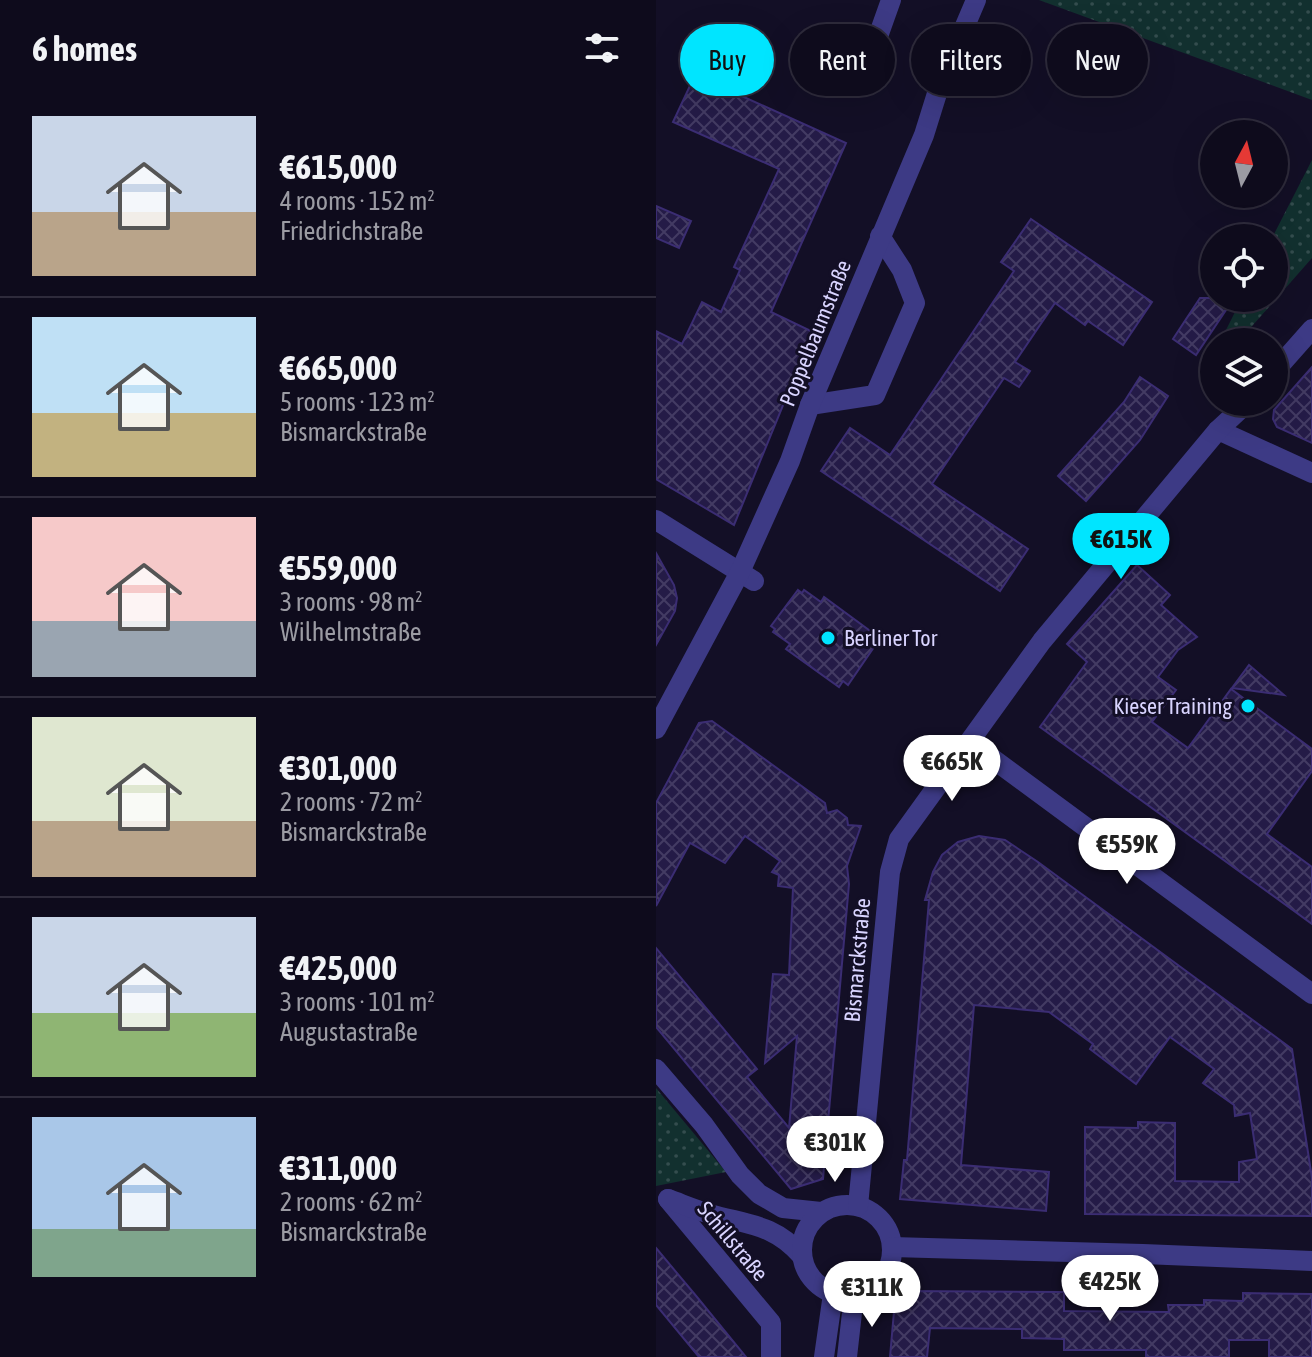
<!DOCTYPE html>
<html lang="en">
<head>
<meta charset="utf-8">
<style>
  body { margin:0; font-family:"Asap Condensed",sans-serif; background:#1c1929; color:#f1f3f6; height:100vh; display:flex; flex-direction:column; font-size:30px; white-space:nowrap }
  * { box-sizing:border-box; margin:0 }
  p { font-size:26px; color:#9b9ba3 }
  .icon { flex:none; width:44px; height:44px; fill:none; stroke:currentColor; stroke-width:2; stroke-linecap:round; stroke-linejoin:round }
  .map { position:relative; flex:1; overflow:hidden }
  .drawer { display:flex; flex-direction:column; background:#0e0b1c; width:656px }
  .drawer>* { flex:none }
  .guide { position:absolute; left:24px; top:24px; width:512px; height:72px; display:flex; gap:16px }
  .needle { width:52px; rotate:7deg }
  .controls { position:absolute; left:544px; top:120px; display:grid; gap:16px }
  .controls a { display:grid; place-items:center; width:88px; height:88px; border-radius:50%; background:#0e0b1c; box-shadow:0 8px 32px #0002,0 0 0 2px #2e2b3b; font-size:40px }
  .price { position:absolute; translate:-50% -68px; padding:0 18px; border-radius:28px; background:#fff; color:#222; font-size:26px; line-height:52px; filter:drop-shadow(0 2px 4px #0008) }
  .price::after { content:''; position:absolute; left:50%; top:48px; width:24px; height:18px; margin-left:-12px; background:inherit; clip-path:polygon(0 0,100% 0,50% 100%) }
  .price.on { background:#00e5ff; color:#111 }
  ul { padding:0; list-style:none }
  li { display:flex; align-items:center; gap:24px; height:200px; padding:0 32px }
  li+li { border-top:2px solid #2e2b3b }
  li span { display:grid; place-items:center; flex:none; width:224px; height:160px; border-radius:0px; color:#555 }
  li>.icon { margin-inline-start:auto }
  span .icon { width:96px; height:96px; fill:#fffc; stroke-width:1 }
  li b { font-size:34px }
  h2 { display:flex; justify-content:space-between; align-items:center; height:96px; padding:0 32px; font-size:34px }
  .tag { padding:0 28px; border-radius:36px; background:#0e0b1c; box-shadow:0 8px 32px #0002,0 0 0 2px #2e2b3b; font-size:28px; line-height:72px }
  .tag.on { background:#00e5ff; color:#111 }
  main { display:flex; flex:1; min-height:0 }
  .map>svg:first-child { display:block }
  .park { fill:url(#park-dots) }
  .building { fill:url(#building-cross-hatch); stroke:#3b2d73; stroke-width:2 }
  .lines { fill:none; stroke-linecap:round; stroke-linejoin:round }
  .minor { stroke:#3d3a85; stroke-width:20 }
  .poi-dot { fill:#00e5ff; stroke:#130f26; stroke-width:3 }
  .labels { text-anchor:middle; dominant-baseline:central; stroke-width:6; stroke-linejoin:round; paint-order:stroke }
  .street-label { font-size:22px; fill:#d9d4ff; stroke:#130f26 }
  .poi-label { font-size:22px; fill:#d9d4ff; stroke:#130f26; text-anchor:start }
</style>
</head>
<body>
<main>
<section class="drawer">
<h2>6 homes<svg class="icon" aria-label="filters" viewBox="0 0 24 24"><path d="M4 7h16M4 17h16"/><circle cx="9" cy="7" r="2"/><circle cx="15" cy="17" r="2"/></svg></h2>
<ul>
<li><span style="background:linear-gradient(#c9d6e8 60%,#b9a48a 0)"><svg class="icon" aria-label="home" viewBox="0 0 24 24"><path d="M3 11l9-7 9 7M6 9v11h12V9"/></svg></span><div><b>€615,000</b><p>4 rooms · 152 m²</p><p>Friedrichstraße</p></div></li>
<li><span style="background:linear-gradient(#bfe0f5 60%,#c2b280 0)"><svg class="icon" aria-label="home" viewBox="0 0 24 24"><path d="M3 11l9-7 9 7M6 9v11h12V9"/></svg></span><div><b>€665,000</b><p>5 rooms · 123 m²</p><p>Bismarckstraße</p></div></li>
<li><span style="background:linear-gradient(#f6c9c9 65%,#9aa5b1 0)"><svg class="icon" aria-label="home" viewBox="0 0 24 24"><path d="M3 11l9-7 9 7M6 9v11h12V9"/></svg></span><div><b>€559,000</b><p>3 rooms · 98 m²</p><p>Wilhelmstraße</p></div></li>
<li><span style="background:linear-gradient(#dfe7d0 65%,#b9a48a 0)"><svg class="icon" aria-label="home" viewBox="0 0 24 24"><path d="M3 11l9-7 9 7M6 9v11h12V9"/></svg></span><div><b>€301,000</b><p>2 rooms · 72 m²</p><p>Bismarckstraße</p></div></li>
<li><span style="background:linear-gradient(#c9d6e8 60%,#8fb573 0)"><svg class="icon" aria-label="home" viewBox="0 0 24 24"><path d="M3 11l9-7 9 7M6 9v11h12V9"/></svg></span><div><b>€425,000</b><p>3 rooms · 101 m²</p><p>Augustastraße</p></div></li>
<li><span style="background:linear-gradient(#a9c7e8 70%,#7fa58c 0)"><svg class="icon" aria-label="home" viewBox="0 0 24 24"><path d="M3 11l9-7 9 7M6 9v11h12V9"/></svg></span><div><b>€311,000</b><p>2 rooms · 62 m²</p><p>Bismarckstraße</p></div></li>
</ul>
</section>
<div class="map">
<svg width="656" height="1357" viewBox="0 0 656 1357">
  <defs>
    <pattern id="park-dots" width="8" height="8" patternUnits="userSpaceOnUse" patternTransform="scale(2)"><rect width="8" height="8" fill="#12302f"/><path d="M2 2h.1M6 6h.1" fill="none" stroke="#344d4e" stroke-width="1.8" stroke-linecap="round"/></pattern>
    <pattern id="building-cross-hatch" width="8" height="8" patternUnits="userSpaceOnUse" patternTransform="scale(2)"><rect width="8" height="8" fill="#241b47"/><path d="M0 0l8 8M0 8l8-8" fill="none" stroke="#433b63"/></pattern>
  </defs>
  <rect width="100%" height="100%" fill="#130f26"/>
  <!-- park -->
  <g class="park">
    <path d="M383,0h273v100z"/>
    <path d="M656,160v98l-74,84h-18l22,-44h32l-2,-60z"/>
    <path d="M0,1088l70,84 -70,14z"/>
  </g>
  <!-- building -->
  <g class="building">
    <path d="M39,75l151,68 -75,169 42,20 -79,193 -78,-46v-148l26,13 20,-42 19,10 19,-42 -6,-3 45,-98 -106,-47z"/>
    <path d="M0,206l35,15 -12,27 -23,-10z"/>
    <path d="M375,219l121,83 -29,43 -35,-24 -3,4 -30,-22 -40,59 15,9 -11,16 -15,-9 -72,106 96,65 -28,42 -179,-120 29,-43 40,27 124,-184 -13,-9z"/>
    <path d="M544,298h34l-38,57 -23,-16z"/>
    <path d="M656,367v76l-35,-16 -4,-8 1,-9z"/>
    <path d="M484,377l28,19 -28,44 -54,61 -28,-25 66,-74z"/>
    <path d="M0,553l18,32 3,13 -2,13 -19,34z"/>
    <path d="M481,565l33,30 -9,10 36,32 -19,13 -20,27 18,13 -24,32 36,26 43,-59 81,60v22l-45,63 45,33v57l-272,-197 47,-65 -20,-18z"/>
    <path d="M142,590l4,3 2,-3 17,12 3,-5 53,39 -4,5 3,3 -28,41 -5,-4 -4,6 -53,-38 4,-5 -17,-12 2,-3 -4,-3z"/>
    <path d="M593,665l35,30 -52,-7z"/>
    <path d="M56,721l113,82 2,10 10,-3 10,8 1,7 13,1 -14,40 2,18 -26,295 -32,10 -135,-162v-79l101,121 -10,8 42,51 8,-92 -32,27 8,-89 16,1 4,-87 -15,-2 1,-11 -7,-3 8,-11 -35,-25 -20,27 -35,-20 -34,63v-103l43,-80z"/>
    <path d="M323,836l26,4 33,22 254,187 20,129v38l-227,-2v-87l53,1v-6l37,1v58l64,1v-20l18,-3 -7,-46 -15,3 -1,-11 -31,-22 11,-14 -44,-32 -34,47 -46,-35 3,-5 -44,-32 -75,-7 -13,160 88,7 -3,39 -146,-12 4,-39h3l22,-260h-4l8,-28 9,-17 16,-13z"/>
    <path d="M0,1248l41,49 49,60h-47l-43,-52z"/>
    <path d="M248,1291l160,1v19l105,1 -1,-7h36v-5l39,1v-8l69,1v63h-43v-17h-40v17h-83v-7h-82v-11l-42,-1v-9l-92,-1 -3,29h-37l5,-57z"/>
  </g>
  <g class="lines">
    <!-- minor -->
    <g class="minor">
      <path d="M214,59l21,-59"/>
      <path d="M618,372l38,-43"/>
      <path d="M154,405l65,-10 40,-92 -13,-33 -22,-34"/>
      <path d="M562,430l94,43"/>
      <path d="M0,520l98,61"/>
      <path d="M0,729l84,-157 50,-111 20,-56 114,-270 15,-48 37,-87"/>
      <path d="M314,742l342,252"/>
      <path d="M0,1069l48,56 36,50 19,19 24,14 38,4"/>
      <path d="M12,1199l103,124v34"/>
      <path d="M12,1199c14,5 28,11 42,15 38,11 64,10 91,41"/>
      <circle cx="191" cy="1250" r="45"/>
      <path d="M202,1206l32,-334 9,-33 143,-198 176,-211 30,-28"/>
      <path d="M236,1247l251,7 169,7"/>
      <path d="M168,1357l9,-63"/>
      <path d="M191,1357l7,-62"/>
    </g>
  </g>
  <!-- markers -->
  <g class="poi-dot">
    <circle cx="172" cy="638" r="8"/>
    <circle cx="592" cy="706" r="8"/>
  </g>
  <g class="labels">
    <!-- street labels -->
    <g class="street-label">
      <text transform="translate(159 333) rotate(-68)">Poppelbaumstraße</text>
      <text transform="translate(201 960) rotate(-85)">Bismarckstraße</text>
      <text transform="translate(77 1241) rotate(50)">Schillstraße</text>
    </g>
    <!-- poi labels -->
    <g class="poi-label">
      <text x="188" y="638">Berliner Tor</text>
      <text x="576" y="706" text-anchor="end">Kieser Training</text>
    </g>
  </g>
</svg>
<div class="controls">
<a><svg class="needle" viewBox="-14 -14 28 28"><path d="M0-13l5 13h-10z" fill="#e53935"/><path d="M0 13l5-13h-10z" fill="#9b9ba3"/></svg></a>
<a><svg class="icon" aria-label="locate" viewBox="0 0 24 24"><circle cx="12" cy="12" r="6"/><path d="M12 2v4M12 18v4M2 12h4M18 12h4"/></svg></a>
<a><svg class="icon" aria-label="layers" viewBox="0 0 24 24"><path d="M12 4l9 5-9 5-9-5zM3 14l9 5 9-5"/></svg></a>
</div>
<b class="price on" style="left:465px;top:581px">€615K</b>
<b class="price" style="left:296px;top:803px">€665K</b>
<b class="price" style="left:471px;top:886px">€559K</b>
<b class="price" style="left:179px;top:1184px">€301K</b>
<b class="price" style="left:454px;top:1323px">€425K</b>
<b class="price" style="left:216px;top:1329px">€311K</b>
<div class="guide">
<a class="tag on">Buy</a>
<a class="tag">Rent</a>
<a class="tag">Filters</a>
<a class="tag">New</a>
</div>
</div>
</main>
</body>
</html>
